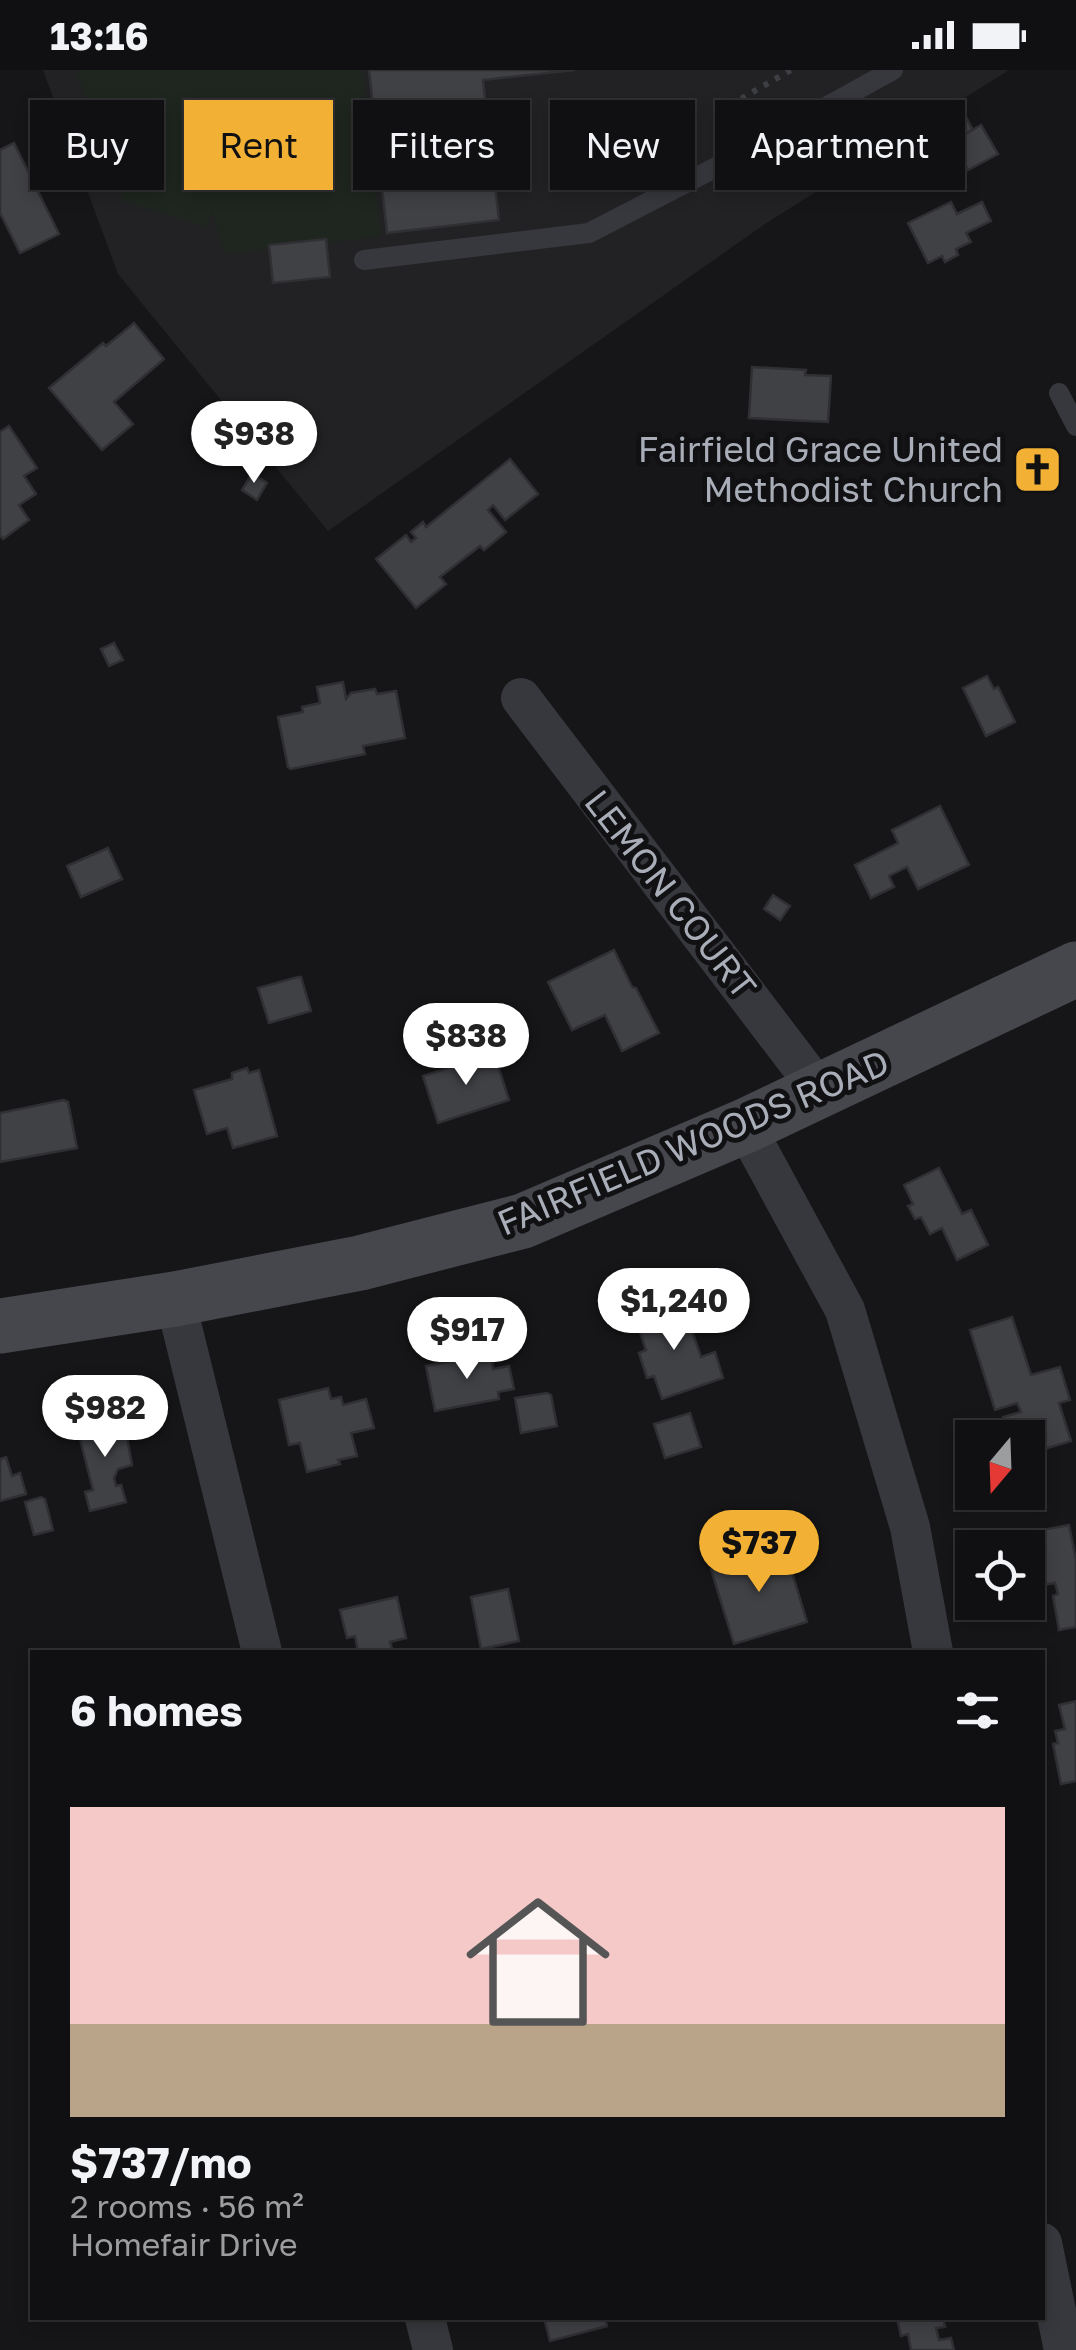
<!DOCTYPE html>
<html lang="en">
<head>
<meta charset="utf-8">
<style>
  body { margin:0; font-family:"Golos Text",sans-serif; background:#1e1e20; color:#f1f3f6; height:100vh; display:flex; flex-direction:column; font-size:38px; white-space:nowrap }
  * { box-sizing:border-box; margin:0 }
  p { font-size:32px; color:#9c9d9f }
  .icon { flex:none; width:55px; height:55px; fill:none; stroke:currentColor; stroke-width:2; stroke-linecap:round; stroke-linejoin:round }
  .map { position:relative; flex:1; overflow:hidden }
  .sheet { position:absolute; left:30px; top:1580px; width:1015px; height:670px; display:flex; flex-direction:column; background:#101012; border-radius:0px; box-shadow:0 5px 15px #0003,0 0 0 2px #303032 }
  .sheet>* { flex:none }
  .banner { position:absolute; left:30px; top:30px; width:1018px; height:90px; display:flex; gap:20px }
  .needle { width:65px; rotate:199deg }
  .buttons { position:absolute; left:955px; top:1350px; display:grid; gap:20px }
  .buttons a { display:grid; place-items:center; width:90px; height:90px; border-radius:0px; background:#101012; box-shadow:0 5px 15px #0003,0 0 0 2px #303032; font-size:50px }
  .price { position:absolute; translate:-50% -85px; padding:0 22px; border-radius:35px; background:#fff; color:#222; font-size:32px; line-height:65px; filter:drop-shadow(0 2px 5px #0008) }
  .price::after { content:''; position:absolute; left:50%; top:60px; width:30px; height:22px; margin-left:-15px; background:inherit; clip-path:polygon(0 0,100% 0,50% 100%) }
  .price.current { background:#f2b134; color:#111 }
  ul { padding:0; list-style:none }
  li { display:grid; align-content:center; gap:20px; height:530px; padding:0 40px }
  li span { display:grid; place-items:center; height:310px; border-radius:0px; color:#555 }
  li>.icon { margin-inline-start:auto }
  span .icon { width:180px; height:180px; fill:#fffc; stroke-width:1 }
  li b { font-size:42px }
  h2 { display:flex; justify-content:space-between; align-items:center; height:120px; padding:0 40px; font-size:42px }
  .chip { padding:0 35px; border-radius:0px; background:#101012; box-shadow:0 5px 15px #0003,0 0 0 2px #303032; font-size:35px; line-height:90px }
  .chip.current { background:#f2b134; color:#111 }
  .status { display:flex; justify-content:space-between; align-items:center; height:70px; padding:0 50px; background:#101012; direction:ltr }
  .status svg { height:28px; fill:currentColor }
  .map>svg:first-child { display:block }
  .built { fill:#222225 }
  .green { fill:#1e261f }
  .building { fill:#404145; stroke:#303034; stroke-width:2.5 }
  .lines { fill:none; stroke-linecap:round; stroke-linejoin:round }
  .path { stroke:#3d3f44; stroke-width:6; stroke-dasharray:5 8; stroke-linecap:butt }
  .lane { stroke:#37383d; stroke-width:20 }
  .street { stroke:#37383d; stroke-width:40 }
  .secondary { stroke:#45474d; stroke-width:55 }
  .labels { text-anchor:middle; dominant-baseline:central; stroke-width:10; stroke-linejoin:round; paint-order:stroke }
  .poi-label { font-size:35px; fill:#a8adb8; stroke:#111113; text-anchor:end }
  .street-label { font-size:35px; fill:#a8adb8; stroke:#111113 }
</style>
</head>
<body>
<div class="status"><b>13:16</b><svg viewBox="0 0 49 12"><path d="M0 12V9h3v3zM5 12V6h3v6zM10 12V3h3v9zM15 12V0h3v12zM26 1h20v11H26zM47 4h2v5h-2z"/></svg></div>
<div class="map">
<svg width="1076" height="2280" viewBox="0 0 1076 2280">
  <rect width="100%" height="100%" fill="#161618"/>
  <!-- built -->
  <path class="built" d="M43,0h966l-244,154 -437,307 -210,-257z"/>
  <!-- green -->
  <path class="green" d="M76,0h287l18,167 -156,17 -13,-43 -7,16 -82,-26z"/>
  <!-- building -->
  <g class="building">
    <path d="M369,0h206l-92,10 16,140 -112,13z"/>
    <path d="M965,45l8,15 -14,7 -7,-16z"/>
    <path d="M981,55l17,29 -30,16 -15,-29z"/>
    <path d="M14,73l45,91 -39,19 -20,-40v-63z"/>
    <path d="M951,132l6,12 25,-12 9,19 -25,12 5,9 -15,7 2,6 -13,7 -3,-6 -14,7 -20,-40z"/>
    <path d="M326,169l4,38 -57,6 -4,-38z"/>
    <path d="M134,253l30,36 -50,43 19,22 -31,26 -53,-62 54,-45 3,3z"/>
    <path d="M752,297l54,3 -1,5 26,1 -3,46 -79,-4z"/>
    <path d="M9,356l28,42 -13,8 12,18 -17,11 10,15 -26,19 -3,-4v-103z"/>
    <path d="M510,389l28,35 -33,26 -12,-15 -5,5 18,22 -22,18 -4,-4 -40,31 6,7 -30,24 -40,-49 30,-24 5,7 5,-4 -5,-6 12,-10 3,5z"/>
    <path d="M252,403l15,10 -10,17 -15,-10z"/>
    <path d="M114,573l9,17 -14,6 -8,-17z"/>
    <path d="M987,606l7,13 4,-2 17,35 -29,14 -23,-48z"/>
    <path d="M343,612l3,17 5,-6 24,-4 2,5 19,-3 9,47 -42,8 2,8 -74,15 -3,-2 -10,-50 25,-5 -1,-5 18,-4 -3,-16z"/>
    <path d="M940,736l29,59 -51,24 -11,-22 -18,9 5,11 -23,11 -16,-33 43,-22 -6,-13z"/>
    <path d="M108,778l14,31 -41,18 -14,-31z"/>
    <path d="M773,825l17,11 -10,14 -16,-11z"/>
    <path d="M614,880l18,37 4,1 23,45 -37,18 -17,-36 -33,15 -24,-48z"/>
    <path d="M298,907h3l10,34 -42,12 -11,-35z"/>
    <path d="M494,983l15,47 -71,23 -15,-47z"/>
    <path d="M247,998l2,5 10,-3 18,66 -44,12 -6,-20 -20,6 -13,-44 38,-11v-6z"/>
    <path d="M63,1030l5,2 9,46 -77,14v-49z"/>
    <path d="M939,1098l23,46 9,-4 17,35 -31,15 -15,-32 -12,6 -9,-17 -6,2 -7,-13 5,-2 -9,-19z"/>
    <path d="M679,1233l4,2 18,52 14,-5 8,26 -61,21 -8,-23 -7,2 -8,-25 7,-3 -11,-32z"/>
    <path d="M1012,1247l19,58 29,-8 10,33 -11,3 12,38 -43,13v-16h-19l-6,-21 18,-5 -4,-9 -22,7 -25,-80z"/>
    <path d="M491,1284l2,15 16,-3 5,23 -16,3 1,7 -64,12 -9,-45z"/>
    <path d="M328,1318l3,11 10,-2 2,8 23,-6 8,29 -23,5 6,23 -19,4 2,4 -33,8 -7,-29 -11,2 -10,-45z"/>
    <path d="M547,1323l4,2 6,31 -36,7 -6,-35z"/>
    <path d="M690,1343l11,34 -36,11 -11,-34z"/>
    <path d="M123,1346l9,49 -14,4 -4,9 2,8 5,-1 5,17 -36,9 -5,-19 8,-2 -16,-63z"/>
    <path d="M6,1387l6,19 8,-3 6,21 -26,7v-42z"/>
    <path d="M41,1427l4,2 8,31 -19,5 -9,-33z"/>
    <path d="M1069,1455l7,35v67l-17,3 -6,-34 5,-2 -3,-11 -18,3 -4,-19h-5v-13l2,-2 -3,-19z"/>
    <path d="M784,1476l23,76 -73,22 -23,-75z"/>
    <path d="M508,1519l11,52 -38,8 -10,-52z"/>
    <path d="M397,1527l9,41 -16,4 3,10h-35l-3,-16 -8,2 -7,-28z"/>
    <path d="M1076,1631v80l-15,3 -8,-40 5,-1 -3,-12 10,-2 -6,-24z"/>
    <path d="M544,2248h61l2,8 -57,15z"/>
    <path d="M897,2248h46l2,9 -9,1 3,12 12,-2 3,12h-43l-3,-16 -7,2z"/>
  </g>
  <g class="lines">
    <!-- path -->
    <path class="path" d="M730,35l61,-35"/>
    <!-- lane -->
    <g class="lane">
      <path d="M364,190l225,-27 139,-72 165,-91"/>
      <path d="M1059,323l17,33"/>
    </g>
    <!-- street -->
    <g class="street">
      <path d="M521,628l299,393"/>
      <path d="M745,1056l100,184 65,217 23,125"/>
      <path d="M175,1229l87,353"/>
      <path d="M1042,2173l22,107"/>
      <path d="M425,2248l8,32"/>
    </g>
    <!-- secondary -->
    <path class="secondary" d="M0,1256l175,-27 185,-36 163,-42 222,-95 331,-157"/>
  </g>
  <!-- icons -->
  <defs>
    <symbol id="church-square" viewBox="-11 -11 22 22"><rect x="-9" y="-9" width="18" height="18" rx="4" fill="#f2b134" stroke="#111113"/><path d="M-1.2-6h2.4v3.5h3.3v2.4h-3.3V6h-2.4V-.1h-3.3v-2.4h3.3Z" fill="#111"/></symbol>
  </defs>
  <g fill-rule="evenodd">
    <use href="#church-square" x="1010" y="372" width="55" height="55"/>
  </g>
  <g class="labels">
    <!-- poi labels -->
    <g class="poi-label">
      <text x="1003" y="379">Fairfield Grace United<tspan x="1003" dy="40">Methodist Church</tspan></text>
    </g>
    <!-- street labels -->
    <g class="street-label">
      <text transform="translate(671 824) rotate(52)">LEMON COURT</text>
      <text transform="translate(693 1072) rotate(-23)">FAIRFIELD WOODS ROAD</text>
    </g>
  </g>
</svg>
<div class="buttons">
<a><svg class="needle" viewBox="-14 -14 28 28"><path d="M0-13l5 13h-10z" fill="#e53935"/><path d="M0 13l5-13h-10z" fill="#9c9d9f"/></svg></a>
<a><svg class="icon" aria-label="locate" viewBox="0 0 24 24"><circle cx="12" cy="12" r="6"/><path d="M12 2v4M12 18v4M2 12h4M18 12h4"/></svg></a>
</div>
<b class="price" style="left:254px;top:416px">$938</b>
<b class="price" style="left:466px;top:1018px">$838</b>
<b class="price" style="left:674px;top:1283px">$1,240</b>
<b class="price" style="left:467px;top:1312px">$917</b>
<b class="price" style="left:105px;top:1390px">$982</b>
<b class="price current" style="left:759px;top:1525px">$737</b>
<div class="banner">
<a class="chip">Buy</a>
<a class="chip current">Rent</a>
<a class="chip">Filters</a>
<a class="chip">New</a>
<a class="chip">Apartment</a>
</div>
<section class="sheet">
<h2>6 homes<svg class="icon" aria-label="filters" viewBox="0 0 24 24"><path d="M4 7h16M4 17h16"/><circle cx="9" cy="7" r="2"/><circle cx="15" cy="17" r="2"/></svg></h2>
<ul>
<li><span style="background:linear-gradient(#f6c9c9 70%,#b9a48a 0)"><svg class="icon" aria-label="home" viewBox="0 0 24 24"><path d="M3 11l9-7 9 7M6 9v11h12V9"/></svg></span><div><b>$737/mo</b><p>2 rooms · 56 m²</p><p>Homefair Drive</p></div></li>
</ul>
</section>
</div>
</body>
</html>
